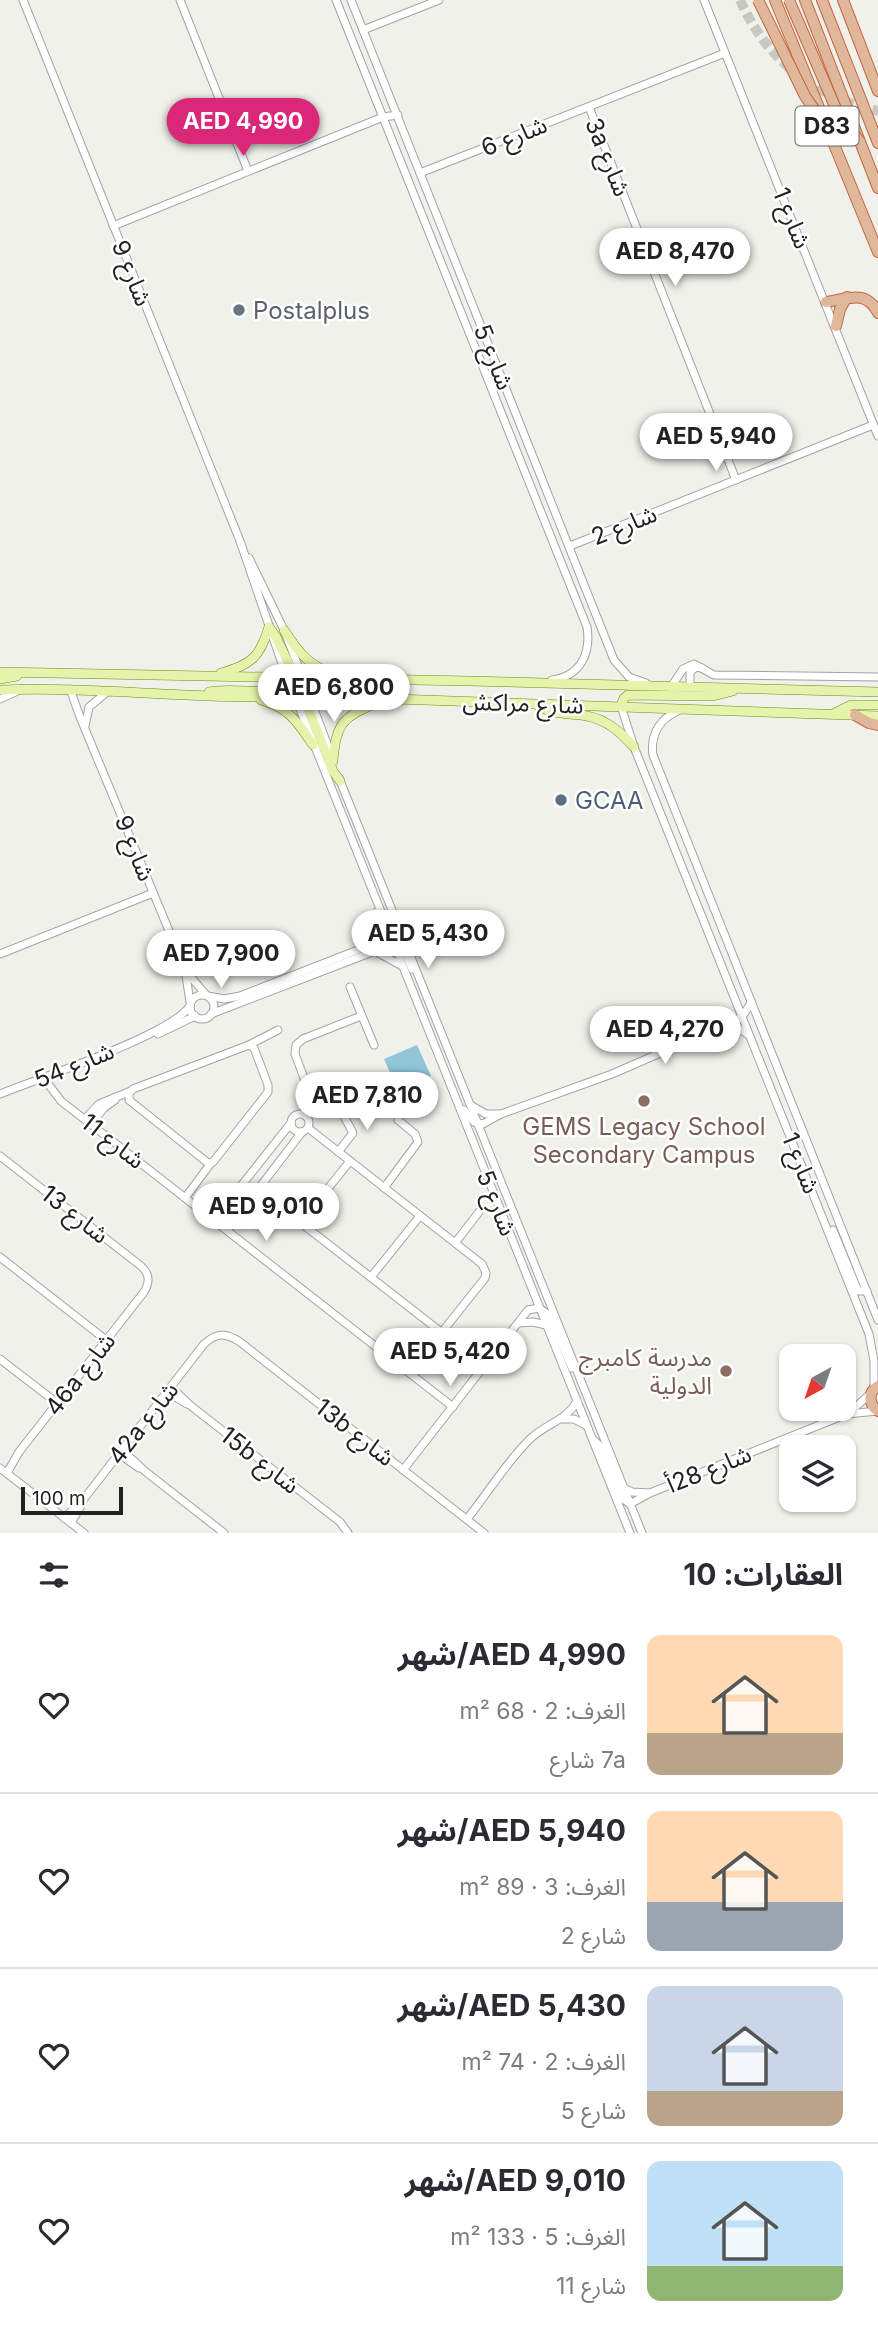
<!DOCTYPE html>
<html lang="ar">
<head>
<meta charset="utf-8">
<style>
  body { margin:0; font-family:Inter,"Noto Sans Arabic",sans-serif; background:#f2f2f3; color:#2b2b33; direction:rtl; height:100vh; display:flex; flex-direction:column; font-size:26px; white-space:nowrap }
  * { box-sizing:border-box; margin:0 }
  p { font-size:23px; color:#7c7c81 }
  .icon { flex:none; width:38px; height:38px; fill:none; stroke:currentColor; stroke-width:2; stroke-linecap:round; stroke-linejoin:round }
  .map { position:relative; height:1533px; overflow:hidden; direction:ltr }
  .panel { display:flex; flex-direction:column; background:#fff; flex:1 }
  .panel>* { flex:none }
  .needle { width:46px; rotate:220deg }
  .fabs { position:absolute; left:779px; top:1344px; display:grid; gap:14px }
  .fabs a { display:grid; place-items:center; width:77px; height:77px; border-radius:14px; background:#fff; box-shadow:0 2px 5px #0004; font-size:35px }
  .scale { position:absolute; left:21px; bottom:18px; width:102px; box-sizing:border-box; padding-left:7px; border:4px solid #222; border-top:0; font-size:19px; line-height:24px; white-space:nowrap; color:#222; -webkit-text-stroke:5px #fff; paint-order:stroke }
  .price { position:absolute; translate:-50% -60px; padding:0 16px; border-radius:24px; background:#fff; color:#222; font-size:23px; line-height:46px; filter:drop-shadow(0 2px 4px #0008) }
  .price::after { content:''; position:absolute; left:50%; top:42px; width:21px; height:16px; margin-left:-10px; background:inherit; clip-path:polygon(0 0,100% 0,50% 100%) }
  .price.on { background:#db2777; color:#fff }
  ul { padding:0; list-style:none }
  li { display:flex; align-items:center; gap:21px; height:175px; padding:0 35px }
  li+li { border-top:2px solid #e1e1e2 }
  li span { display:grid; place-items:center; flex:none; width:196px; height:140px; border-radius:14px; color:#555 }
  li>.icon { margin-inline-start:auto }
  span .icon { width:84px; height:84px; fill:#fffc; stroke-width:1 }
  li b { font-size:30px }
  h2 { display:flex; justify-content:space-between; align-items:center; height:84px; padding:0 35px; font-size:30px }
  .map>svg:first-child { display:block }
  .pitch { fill:#91c6d7 }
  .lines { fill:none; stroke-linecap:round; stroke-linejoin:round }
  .highway-tunnel { stroke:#c6c8c2; stroke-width:10; stroke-dasharray:10 5; stroke-linecap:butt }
  .minor-casing { stroke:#a3a3a3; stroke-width:9 }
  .major-casing { stroke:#6a8f11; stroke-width:10 }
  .highway-casing { stroke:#c9633c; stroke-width:12 }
  .minor { stroke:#fff; stroke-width:7 }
  .major { stroke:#e6f3ad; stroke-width:9 }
  .highway { stroke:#dfb89b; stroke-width:10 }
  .highway-bridge-casing { stroke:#c9633c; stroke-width:12; stroke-linecap:butt }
  .highway-bridge { stroke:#dfb89b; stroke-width:10 }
  .worship-dot { fill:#6b7280; stroke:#fff; stroke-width:2.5 }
  .service-dot { fill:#5c6f8a; stroke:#fff; stroke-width:2.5 }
  .education-dot { fill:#8d6e63; stroke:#fff; stroke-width:2.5 }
  .labels { text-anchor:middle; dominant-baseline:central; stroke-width:5; stroke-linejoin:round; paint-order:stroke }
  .shield { fill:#fff; stroke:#646464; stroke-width:2 }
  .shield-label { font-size:23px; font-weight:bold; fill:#222 }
  .street-label { font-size:24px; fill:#222; stroke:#fff }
  .worship-label { font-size:24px; fill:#5b616d; stroke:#fff; text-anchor:start }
  .service-label { font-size:24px; fill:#4e5e75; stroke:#fff; text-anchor:start }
  .education-label { font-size:24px; fill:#785e54; stroke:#fff }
</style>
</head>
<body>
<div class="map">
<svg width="878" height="1533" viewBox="0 0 878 1533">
  <rect width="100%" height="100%" fill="#eff1ea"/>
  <!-- pitch -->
  <path class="pitch" d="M417,1045l14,31 -33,15 -14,-32z"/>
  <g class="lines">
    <!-- highway-tunnel -->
    <g class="highway-tunnel">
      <path d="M740,0c12,27 29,51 52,70"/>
      <path d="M804,80c24,15 47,25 74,31"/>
    </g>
    <defs>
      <g id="minor">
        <path d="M23,0l217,541 48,140"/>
        <path d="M180,0l68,171"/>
        <path d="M336,0l251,627c4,26 -6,49 -35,53"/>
        <path d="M351,0l263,660 15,17 17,6"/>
        <path d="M704,0l174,436"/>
        <path d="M363,30l76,-30"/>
        <path d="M589,107l147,373"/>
        <path d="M420,173l305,-120"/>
        <path d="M113,226l270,-109 15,-2"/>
        <path d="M570,546l303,-121"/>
        <path d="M249,558l35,72 20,51"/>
        <path d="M671,687l12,-18 11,-5 20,11 164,2"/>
        <path d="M690,687v-15l6,-5 6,1"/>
        <path d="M70,689l10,28 105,252 5,33"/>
        <path d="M293,692l337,841"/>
        <path d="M308,693l24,64"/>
        <path d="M0,699l22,-10"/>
        <path d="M621,706l13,41 235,587 5,27v27"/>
        <path d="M682,709c-21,8 -32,24 -29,46l225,565"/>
        <path d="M85,726l4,-19 18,-15"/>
        <path d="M339,778l303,755"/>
        <path d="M392,940l10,6 10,23"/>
        <path d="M372,943l8,-15 -3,-16"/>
        <path d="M375,951l27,15"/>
        <path d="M0,954l153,-61"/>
        <path d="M190,976l16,19"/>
        <path d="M350,987l24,58"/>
        <circle cx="202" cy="1007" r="12"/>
        <path d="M208,996l16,3 16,-3 141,-55 11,-1"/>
        <path d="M211,1014l164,-63 15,-9 10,-16"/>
        <path d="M724,1025l18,-8 9,-14"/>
        <path d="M158,1034l37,-18"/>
        <path d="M249,1045l5,3 14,37v7l-55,70 -5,1 -79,-63v-7l4,-4z"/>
        <path d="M249,1045l29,-15"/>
        <path d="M43,1077l18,24 392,306"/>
        <path d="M0,1094c39,-16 169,-58 190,-88"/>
        <path d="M472,1106l14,8h14"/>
        <path d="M464,1110l10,12 9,2 18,-10 111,-40 108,-47h16l13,8"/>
        <circle cx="300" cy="1123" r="9"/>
        <path d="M306,1115l7,-13 -18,-48 1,-9 7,-6 58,-23"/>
        <path d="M85,1119l14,-15 32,-13"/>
        <path d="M91,1124l13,-16 11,-8"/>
        <path d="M308,1128l174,136 4,9 -1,5 -43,54"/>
        <path d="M338,1152l15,-19 -14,-26"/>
        <path d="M0,1156l141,110c9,8 9,16 3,26l-125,160 -12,21"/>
        <path d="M384,1188l34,-46 -3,-8 -17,-14"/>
        <path d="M185,1198l26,-35"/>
        <path d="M278,1205l190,148"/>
        <path d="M214,1220l77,-97"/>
        <path d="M301,1222l49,-61"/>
        <path d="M227,1230l75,-98"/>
        <path d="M833,1230l25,61h9"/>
        <path d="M455,1243l24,-31"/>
        <path d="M0,1257l106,83"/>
        <path d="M371,1277l49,-61"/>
        <path d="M519,1323l14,-1 13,3"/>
        <path d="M0,1359l57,44"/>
        <path d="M171,1387l20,19 149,116 8,11"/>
        <path d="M167,1392l20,12"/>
        <path d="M850,1412l20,-18"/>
        <path d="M562,1419h12l12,6"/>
        <path d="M595,1441l6,6 22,52 7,5 20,-11 197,-79 31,-3"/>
        <path d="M122,1450l24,22 78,61"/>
        <path d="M119,1454l20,14"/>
        <path d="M0,1468l84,65"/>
        <path d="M403,1470l125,-160 11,-2 10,7 23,53"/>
        <path d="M624,1488l8,4 17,1"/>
        <path d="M64,1518l19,-18 121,-156c13,-12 22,-11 36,-2l244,191"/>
        <path d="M467,1519c21,-26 40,-58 64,-81 15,-14 36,-18 46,-37"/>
        <path d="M71,1523l11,-19"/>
      </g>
      <g id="major">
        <path d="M269,627l7,10 21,44"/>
        <path d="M284,630c16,25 24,34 52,46"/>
        <path d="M0,672l469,9 409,11"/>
        <path d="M221,673c30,-8 39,-16 48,-46"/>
        <path d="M288,678l15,18 30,75 7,10"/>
        <path d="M0,679l17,-3"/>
        <path d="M0,690c103,-4 206,11 309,6l569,20"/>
        <path d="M209,692c25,-6 71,7 90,-8"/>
        <path d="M297,692c18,-16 55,-1 78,-10"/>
        <path d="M261,700c29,9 35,20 52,45"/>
        <path d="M537,705c16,10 32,8 50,11 21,4 34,17 47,31"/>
        <path d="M621,706l3,-8 4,-3 85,1 20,-5"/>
        <path d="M833,714l18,-9h27"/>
        <path d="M333,761c3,-44 14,-44 49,-61"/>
      </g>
      <g id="highway">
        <path d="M775,0l103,252"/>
        <path d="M805,0l73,188"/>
        <path d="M822,0l56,143"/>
        <path d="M843,0l35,91"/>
        <path d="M826,302c20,-2 40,-14 52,11"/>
        <path d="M836,326l4,-17 7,-12"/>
        <path d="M855,715l14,8 9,2"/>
        <path d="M878,1386c-10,6 -10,18 0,25"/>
      </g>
    </defs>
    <!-- minor casing -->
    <use href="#minor" class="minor-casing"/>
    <!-- major casing -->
    <use href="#major" class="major-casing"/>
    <!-- highway casing -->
    <use href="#highway" class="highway-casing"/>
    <!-- minor -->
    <use href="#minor" class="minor"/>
    <!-- major -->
    <use href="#major" class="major"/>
    <!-- highway -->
    <use href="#highway" class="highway"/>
    <defs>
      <g id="highway-bridge">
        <path d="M758,0l47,96 23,33"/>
        <path d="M789,0l48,111 23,31"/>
      </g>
    </defs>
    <!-- highway-bridge casing -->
    <use href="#highway-bridge" class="highway-bridge-casing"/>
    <!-- highway-bridge -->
    <use href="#highway-bridge" class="highway-bridge"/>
  </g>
  <!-- markers -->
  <circle class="worship-dot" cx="239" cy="310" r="7"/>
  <circle class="service-dot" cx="561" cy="800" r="7"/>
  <g class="education-dot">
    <circle cx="644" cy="1101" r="7"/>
    <circle cx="726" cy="1371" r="7"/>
  </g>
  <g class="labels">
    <!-- shield labels -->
    <rect class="shield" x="795.5" y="106.5" width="63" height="39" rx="5"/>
    <g class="shield-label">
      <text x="827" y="126">D83</text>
    </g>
    <!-- street labels -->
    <g class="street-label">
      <text transform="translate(514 136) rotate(-22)">شارع 6</text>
      <text transform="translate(608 157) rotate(68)">3a شارع</text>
      <text transform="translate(792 218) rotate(68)">شارع 1</text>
      <text transform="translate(132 273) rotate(68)">شارع 9</text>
      <text transform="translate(494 357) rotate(68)">شارع 5</text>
      <text transform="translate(624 525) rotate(-22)">شارع 2</text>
      <text transform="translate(523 703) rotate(2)">شارع مراكش</text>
      <text transform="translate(135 848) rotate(68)">شارع 9</text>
      <text transform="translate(74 1065) rotate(-22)">شارع 54</text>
      <text transform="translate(113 1141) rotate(38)">شارع 11</text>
      <text transform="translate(801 1163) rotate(68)">شارع 1</text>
      <text transform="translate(497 1203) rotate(68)">شارع 5</text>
      <text transform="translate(75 1214) rotate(38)">شارع 13</text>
      <text transform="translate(80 1374) rotate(-52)">46a شارع</text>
      <text transform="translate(143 1423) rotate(-52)">42a شارع</text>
      <text transform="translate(355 1432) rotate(38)">13b شارع</text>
      <text transform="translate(260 1460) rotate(38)">15b شارع</text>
      <text transform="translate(709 1469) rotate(-22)">شارع 28أ</text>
    </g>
    <!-- worship labels -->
    <g class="worship-label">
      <text x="253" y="310">Postalplus</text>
    </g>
    <!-- service labels -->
    <g class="service-label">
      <text x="575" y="800">GCAA</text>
    </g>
    <!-- education labels -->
    <g class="education-label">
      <text x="644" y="1126">GEMS Legacy School<tspan x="644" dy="28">Secondary Campus</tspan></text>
      <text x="712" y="1357" text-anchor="end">مدرسة كامبرج<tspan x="712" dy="28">الدولية</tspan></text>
    </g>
  </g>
</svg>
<div class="fabs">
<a><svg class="needle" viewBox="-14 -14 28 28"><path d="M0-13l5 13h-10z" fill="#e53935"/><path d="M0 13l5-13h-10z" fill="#7c7c81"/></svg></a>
<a><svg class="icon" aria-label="layers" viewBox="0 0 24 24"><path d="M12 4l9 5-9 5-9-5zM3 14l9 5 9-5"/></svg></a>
</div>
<div class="scale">100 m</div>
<b class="price on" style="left:243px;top:158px">AED 4,990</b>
<b class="price" style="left:675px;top:288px">AED 8,470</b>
<b class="price" style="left:716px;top:473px">AED 5,940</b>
<b class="price" style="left:334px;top:724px">AED 6,800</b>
<b class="price" style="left:428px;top:970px">AED 5,430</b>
<b class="price" style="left:221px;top:990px">AED 7,900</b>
<b class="price" style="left:665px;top:1066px">AED 4,270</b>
<b class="price" style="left:367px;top:1132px">AED 7,810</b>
<b class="price" style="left:266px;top:1243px">AED 9,010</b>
<b class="price" style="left:450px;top:1388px">AED 5,420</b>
</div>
<section class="panel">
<h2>العقارات: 10<svg class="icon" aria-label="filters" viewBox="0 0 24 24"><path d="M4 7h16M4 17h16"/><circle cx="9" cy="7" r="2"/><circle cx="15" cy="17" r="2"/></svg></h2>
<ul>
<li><span style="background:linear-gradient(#ffd9b3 70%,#b9a48a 0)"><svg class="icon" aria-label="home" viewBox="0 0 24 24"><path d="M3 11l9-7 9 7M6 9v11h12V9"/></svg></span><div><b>AED 4,990/شهر</b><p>الغرف: 2 · 68 m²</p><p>7a شارع</p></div><svg class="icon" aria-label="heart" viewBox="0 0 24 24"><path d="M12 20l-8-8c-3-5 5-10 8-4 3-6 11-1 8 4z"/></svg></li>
<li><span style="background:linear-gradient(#ffd9b3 65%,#9aa5b1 0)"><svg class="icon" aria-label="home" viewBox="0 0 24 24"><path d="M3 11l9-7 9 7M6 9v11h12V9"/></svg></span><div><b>AED 5,940/شهر</b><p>الغرف: 3 · 89 m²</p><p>شارع 2</p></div><svg class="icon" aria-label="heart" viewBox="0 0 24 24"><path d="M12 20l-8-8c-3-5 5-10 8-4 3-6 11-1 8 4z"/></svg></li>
<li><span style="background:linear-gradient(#c9d6e8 75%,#b9a48a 0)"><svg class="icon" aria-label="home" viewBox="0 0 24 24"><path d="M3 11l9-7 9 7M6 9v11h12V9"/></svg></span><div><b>AED 5,430/شهر</b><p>الغرف: 2 · 74 m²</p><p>شارع 5</p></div><svg class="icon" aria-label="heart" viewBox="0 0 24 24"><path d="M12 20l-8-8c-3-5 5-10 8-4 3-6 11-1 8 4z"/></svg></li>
<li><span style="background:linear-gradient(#bfe0f5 75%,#8fb573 0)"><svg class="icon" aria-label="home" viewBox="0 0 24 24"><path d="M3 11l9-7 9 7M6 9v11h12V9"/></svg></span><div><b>AED 9,010/شهر</b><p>الغرف: 5 · 133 m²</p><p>شارع 11</p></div><svg class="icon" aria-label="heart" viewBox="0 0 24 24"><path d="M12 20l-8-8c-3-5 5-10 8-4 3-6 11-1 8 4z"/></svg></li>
</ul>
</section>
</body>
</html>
